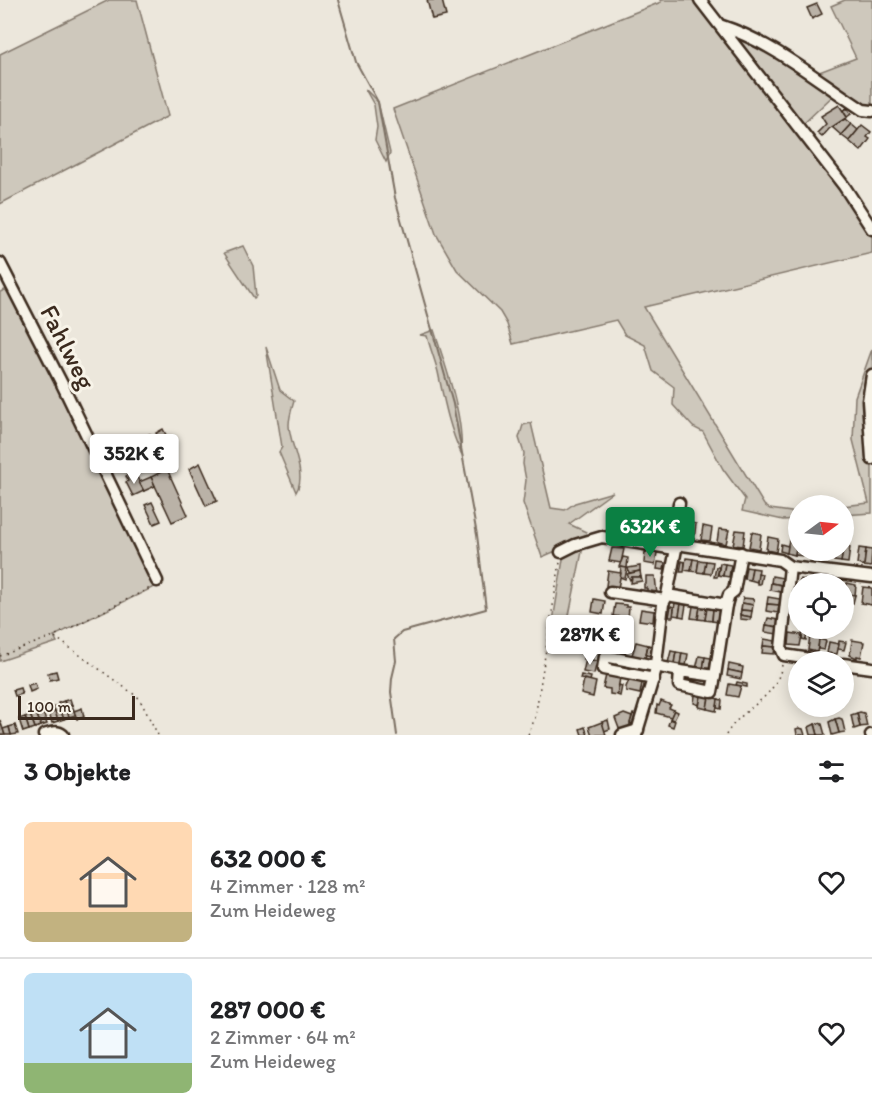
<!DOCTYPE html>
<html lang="de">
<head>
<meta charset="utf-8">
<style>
  body { margin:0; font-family:Itim,sans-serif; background:#f6f6f6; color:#202124; height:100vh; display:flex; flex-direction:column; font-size:22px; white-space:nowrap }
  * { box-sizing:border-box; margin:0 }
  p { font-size:20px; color:#757577 }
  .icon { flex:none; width:33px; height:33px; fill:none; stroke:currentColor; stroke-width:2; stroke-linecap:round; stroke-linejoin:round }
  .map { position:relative; height:735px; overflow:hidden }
  .side { display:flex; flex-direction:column; background:#fff; flex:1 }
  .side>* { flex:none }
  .needle { width:39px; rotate:75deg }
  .buttons { position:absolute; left:788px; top:495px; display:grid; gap:12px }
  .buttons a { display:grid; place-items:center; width:66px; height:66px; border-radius:50%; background:#fff; box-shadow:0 3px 15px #0003; font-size:30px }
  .scale { position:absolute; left:18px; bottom:15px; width:117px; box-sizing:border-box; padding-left:6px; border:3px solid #3b2a1e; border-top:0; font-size:16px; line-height:21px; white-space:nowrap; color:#3b2a1e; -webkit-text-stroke:4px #f7f3e8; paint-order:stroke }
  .price { position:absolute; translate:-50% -51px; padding:0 14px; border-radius:6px; background:#fff; color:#222; font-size:20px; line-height:39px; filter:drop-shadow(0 2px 3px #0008) }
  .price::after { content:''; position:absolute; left:50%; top:36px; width:18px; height:14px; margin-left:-9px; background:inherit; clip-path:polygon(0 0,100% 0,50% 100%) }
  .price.on { background:#0b8043; color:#fff }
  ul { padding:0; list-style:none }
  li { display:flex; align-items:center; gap:18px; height:150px; padding:0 24px }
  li+li { border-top:2px solid #e0e0e0 }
  li span { display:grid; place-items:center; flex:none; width:168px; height:120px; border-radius:9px; color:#555 }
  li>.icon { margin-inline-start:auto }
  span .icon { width:72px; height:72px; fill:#fffc; stroke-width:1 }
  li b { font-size:26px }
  h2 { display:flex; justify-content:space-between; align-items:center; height:72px; padding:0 24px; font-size:26px }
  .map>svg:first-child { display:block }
  .green { fill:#cec8bc; stroke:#84796d; stroke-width:1.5 }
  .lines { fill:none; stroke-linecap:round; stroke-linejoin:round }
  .stream { stroke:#7c7064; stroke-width:2 }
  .building { fill:#bab2a7; stroke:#3b2a1e; stroke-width:1.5 }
  .minor-casing { stroke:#3b2a1e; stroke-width:15 }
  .path { stroke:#3b2a1e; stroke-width:1.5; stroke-dasharray:1.5 4.5; stroke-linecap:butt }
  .minor { stroke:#f7f3e8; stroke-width:10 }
  .labels { text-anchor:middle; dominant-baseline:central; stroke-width:6; stroke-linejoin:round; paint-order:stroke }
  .street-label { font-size:26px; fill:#3b2a1e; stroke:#f7f3e8 }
</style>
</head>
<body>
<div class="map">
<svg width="872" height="735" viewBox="0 0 872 735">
  <rect width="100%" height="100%" fill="#ece7dc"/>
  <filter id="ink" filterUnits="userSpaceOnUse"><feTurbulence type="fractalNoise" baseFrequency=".0167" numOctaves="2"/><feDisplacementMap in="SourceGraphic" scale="12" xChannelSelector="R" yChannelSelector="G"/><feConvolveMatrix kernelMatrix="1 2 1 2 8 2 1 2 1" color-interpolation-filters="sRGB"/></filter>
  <g filter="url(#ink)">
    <!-- green -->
    <g class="green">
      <path d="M109,0h28l31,116 -168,88v-150z"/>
      <path d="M660,0h33l141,181 38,55v17l-228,54 120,198 6,4 28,4v6l-15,1 -41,-9 3,-12 -22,-30 -20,-37 -10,-5 -20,-22 1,-18 -21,-16 -8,-26 -20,-10 -9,-15 -103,24 -6,-20 -7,-12 -43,-42 -21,-36 -43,-125 268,-107z"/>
      <path d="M845,0h27v107l-7,1 -26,-18 -38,36 -69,-91 3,-3 74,44 47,-18 -25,-52z"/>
      <path d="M365,89l13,13 12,51 -4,9 -11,-22 2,-13 -3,-22z"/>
      <path d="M243,246l10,20 3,30 -2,2 -30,-45z"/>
      <path d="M12,287l145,294 -5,7 -98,48 3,6 -57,19v-369z"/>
      <path d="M434,330c11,35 30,86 27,123 -12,-26 -17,-53 -23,-81 -3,-12 -8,-24 -11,-36l-7,-1z"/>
      <path d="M266,347l14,43 14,11c-2,7 -5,16 -5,24 0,19 19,49 7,67l-17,-40 3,-5z"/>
      <path d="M872,349v164l-29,2v-9l26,-3 -16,-63 2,-43z"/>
      <path d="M531,423l20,85 14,2 10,-7 38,-11 -44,32 17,8 -23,113 -14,1 16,-99 -23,10 -19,-54 3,-23 -3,-16 1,-11 -5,-15 4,-13z"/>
    </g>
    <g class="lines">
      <!-- stream -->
      <path class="stream" d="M338,0l18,62 22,40 17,96 58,206 24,131 9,74 -84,23 -8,7 2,22 -4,17 -1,14 6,43"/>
    </g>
    <!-- building -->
    <g class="building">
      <path d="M427,0h15l4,16 -14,3z"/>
      <path d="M817,4l5,10 -10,5 -5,-11z"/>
      <path d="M839,105l8,12 -18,12 -7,8 -5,-4 9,-9 -5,-8z"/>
      <path d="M847,108l4,6 -4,3 -4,-7z"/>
      <path d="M845,119l6,5 -10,11 -9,-8z"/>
      <path d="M851,124l7,6 -9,11 -8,-6z"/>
      <path d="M862,125l9,7 -4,5 3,2 -9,12 -12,-10z"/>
      <path d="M163,429l6,12 -7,4 -6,-12z"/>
      <path d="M150,434l10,20 -4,2 -11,-20z"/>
      <path d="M200,463l17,38 -11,5 -17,-37z"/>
      <path d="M167,469l21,46 -16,7 -21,-45z"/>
      <path d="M132,473l3,5 2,-1 7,14 -11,5 -7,-14 2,-1 -2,-5z"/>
      <path d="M151,477l4,9 -11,5 -5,-9z"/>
      <path d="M152,502l9,19 -7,3 -9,-19z"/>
      <path d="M637,512l-3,18 -7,-1 2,-14 7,1z"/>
      <path d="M637,512l-1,4 7,1 -3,14 -6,-1z"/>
      <path d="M656,515l-2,18 -7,-1 2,-14 7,1z"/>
      <path d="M657,515l-1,4 7,1 -3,14 -6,-1z"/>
      <path d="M687,522l9,2 -2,15 -9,-2z"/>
      <path d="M703,526l9,2 -2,13 -9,-1z"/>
      <path d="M719,529l10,1 -3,14 -9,-2z"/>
      <path d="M736,530l9,1 -2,15 -10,-1z"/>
      <path d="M752,532l9,2 -2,15 -10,-2z"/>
      <path d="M768,537l10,2 -2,13 -10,-2z"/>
      <path d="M789,540l8,1 -2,14 -9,-2z"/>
      <path d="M797,541l1,9h7l-1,6 -9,-1z"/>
      <path d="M781,544l7,2 -1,7 -7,-2z"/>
      <path d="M843,546l7,1 -2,16 -7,-1z"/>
      <path d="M612,548l12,1 -3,14 -12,-2z"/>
      <path d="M859,548l7,1 -2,17 -7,-2z"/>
      <path d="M866,549l6,1 -1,17 -7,-1z"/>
      <path d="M810,550h7l-1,7 -7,-1z"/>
      <path d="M817,550h10l-1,9 -11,-1z"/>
      <path d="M835,550h8l-2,12 -7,-1z"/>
      <path d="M645,552l12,1 -2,12 -11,-2z"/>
      <path d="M623,557l5,1 -1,10 -8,-1z"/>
      <path d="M686,558l7,1 -2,12 -7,-1z"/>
      <path d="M693,559l6,1 -2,12 -6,-1z"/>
      <path d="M699,560l7,1 -2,12 -7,-1z"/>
      <path d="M682,561l3,1 -1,10h-4z"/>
      <path d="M706,561l7,1 -2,12 -7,-1z"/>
      <path d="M658,562l7,1 -1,7 -7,-1z"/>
      <path d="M720,563l5,1 -2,12 -5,-1z"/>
      <path d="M725,564l6,1 -2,12 -6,-1z"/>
      <path d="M640,566v5l-11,2 -1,-5z"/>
      <path d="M621,567l6,1 -2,11 -5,-2z"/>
      <path d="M716,567h3l-2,10h-3z"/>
      <path d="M746,567l6,1 -2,12 -6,-1z"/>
      <path d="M752,568l7,1 -2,13 -7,-2z"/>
      <path d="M608,571l13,2 -3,15 -12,-2z"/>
      <path d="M640,571l1,6h-9l-2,3 -3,-6z"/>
      <path d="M758,573l4,1 -2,10h-3z"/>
      <path d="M646,576h9l2,19h-10v-7h-3v-4h2z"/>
      <path d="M772,576l11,2 -1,7 -11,-2z"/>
      <path d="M632,577h9l1,4 -11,2z"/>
      <path d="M800,579l11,2v3h-12z"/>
      <path d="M771,583l11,2 -1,7 -11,-2z"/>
      <path d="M847,583l9,2 -1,10 -10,-1z"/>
      <path d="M863,587l9,1v17l-11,-2z"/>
      <path d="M849,594l6,1 -2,8 -5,-1z"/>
      <path d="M768,597l12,2 -1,6 -12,-1z"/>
      <path d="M743,598l11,1 -1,6 -11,-2z"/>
      <path d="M594,599l11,2 -2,13 -11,-2z"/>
      <path d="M675,603l6,1 -2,12 -6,-1z"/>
      <path d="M742,603l11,2 -1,6 -11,-1z"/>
      <path d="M615,604l11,1v2h3l-1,11 -15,-2z"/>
      <path d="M681,604l5,1 -2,12 -5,-1z"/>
      <path d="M767,604l12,1 -1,8 -12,-2z"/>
      <path d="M671,606l3,1 -1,10h-4z"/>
      <path d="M693,606l7,1 -2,12 -7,-1z"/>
      <path d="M700,607l7,1 -2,12 -7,-1z"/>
      <path d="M707,608l6,1 -1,12 -7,-1z"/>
      <path d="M641,609l13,2 -1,11 -14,-2z"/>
      <path d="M713,609l7,1 -2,12 -6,-1z"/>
      <path d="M741,610l11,1 -1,6 -11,-2z"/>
      <path d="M740,615l11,2 -1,3 -10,-1z"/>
      <path d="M768,618l11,2 -1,7 -12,-2z"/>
      <path d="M766,625l12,2 -1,7 -12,-2z"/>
      <path d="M803,629l4,1 -1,10 -4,-1z"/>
      <path d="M790,633l12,2 -2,11 -11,-1z"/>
      <path d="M613,635l15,3 -3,16 -15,-3z"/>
      <path d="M810,636l10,2 -3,14 -9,-2z"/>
      <path d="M764,639l12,2 -1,6 -12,-1z"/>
      <path d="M819,639l7,2 -2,9 -6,-1z"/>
      <path d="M852,640l12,2 -3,15 -4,-1v2l-7,-3z"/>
      <path d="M839,641l7,1 -2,8 -6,-1z"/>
      <path d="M636,642l12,3 -3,13 -13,-3z"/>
      <path d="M829,642l10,2 -2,10 -10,-1z"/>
      <path d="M648,645l5,1 -2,10 -5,-1z"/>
      <path d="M763,646l12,1 -1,7 -12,-1z"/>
      <path d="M671,651l5,1 -2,12 -6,-1z"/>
      <path d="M676,652l6,1 -2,12 -6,-1z"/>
      <path d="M585,653l8,2 -1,5 -8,-1z"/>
      <path d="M682,653l6,1 -2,12 -6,-1z"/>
      <path d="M699,656l6,1 -2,13 -7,-1z"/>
      <path d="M705,657l6,1 -2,13 -6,-1z"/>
      <path d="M586,659l11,2 -3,13 -11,-2z"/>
      <path d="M729,664l14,3 -1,6 -14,-3z"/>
      <path d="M728,670l14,3 -1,6 -14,-3z"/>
      <path d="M56,671l2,7 -8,2 -2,-7z"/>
      <path d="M581,675l10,2 -1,4 -10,-2z"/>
      <path d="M606,675l14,3 -3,17 -7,-1v-5l-7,-1z"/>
      <path d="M584,679l12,3 -3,15 -12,-3z"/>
      <path d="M629,680l13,3 -2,11 -14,-3v-4z"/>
      <path d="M737,682l10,2v3l-11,-2z"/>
      <path d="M35,683l2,6 -7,3 -2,-7z"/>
      <path d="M729,684l12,2 -3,11 -11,-2z"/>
      <path d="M619,685l3,1 -2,10 -3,-1z"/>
      <path d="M20,688l2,6 -7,2 -2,-6z"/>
      <path d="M695,695l6,1 -2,9 -5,-2z"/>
      <path d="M701,696l8,1 -2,12 -8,-2z"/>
      <path d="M709,697l10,2 -3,12 -9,-2z"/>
      <path d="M70,699l2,6 -6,2 -2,-6z"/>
      <path d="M718,699l4,1 -1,9 -4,-1z"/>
      <path d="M64,701l2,6 -6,2 -2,-6z"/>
      <path d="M661,701l10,4 -2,3 5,2 -3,7 -15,-4 1,-8 2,1z"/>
      <path d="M59,705l5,14 -6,2 -5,-14z"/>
      <path d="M72,705l4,10 -7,2 -3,-10z"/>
      <path d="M66,707l3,10 -5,2 -4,-10z"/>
      <path d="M82,708l2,9 -7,2 -3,-8z"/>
      <path d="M42,710l5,14 -6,2 -5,-13z"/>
      <path d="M674,710l4,2 -4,8 -4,-1z"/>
      <path d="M55,711l3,10 -6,2 -3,-10z"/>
      <path d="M860,712l4,1 3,13 -7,1 -3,-14z"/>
      <path d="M36,713l5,13 -6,2 -5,-14z"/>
      <path d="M857,713l3,14 -6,2 -3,-14z"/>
      <path d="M624,714l8,3 -3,11 -9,3 -5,-13z"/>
      <path d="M633,714l4,1 -3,9 -4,-1z"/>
      <path d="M30,715l5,13 -6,2 -4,-13z"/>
      <path d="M25,717l4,13 -6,2 -4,-13z"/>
      <path d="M839,718l3,1 3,13 -6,1 -4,-14z"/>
      <path d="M670,719l5,2 -2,6 -5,-2z"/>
      <path d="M835,719l4,14 -7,2 -3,-13z"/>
      <path d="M0,720l5,15h-5z"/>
      <path d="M608,720l2,9 -6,2 -2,-9z"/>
      <path d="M602,722l4,13h-14l-3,-8z"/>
      <path d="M819,723l3,1 3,11h-7l-3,-11z"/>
      <path d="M815,724l3,11h-7l-2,-8z"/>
      <path d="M15,725l3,9 -7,1 -2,-8z"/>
      <path d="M9,727l2,8h-6l-2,-6z"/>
      <path d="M585,727l3,8h-6l-2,-6z"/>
      <path d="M799,728l4,1 2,6h-8l-1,-6z"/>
    </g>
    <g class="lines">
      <defs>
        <g id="minor">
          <path d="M700,0l144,186 28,43"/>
          <path d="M722,26c52,17 95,54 141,84l9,1"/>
          <path d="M0,263l62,121 95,197"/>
          <path d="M872,375l-4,26 4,58"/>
          <path d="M677,544l103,16 10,7 82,10"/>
          <path d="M561,552l14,-7 27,-8 73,12"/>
          <path d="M790,567l-9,81 3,7 46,7"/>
          <path d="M610,592l55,8"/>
          <path d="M667,595l59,10 3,-10 5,-4 7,-38"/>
          <path d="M843,664l29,4"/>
          <path d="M715,676l11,-71"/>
          <path d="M654,679l-51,-10 2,-13 75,15 -1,14 33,7 3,-16 -35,-5"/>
          <path d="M44,735c7,-2 13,-5 19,0"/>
          <path d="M622,735l16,-5"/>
          <path d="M636,735l19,-63 8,-68 4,-9 10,-51 -3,-5 5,-36"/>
          <path d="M871,735h1"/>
        </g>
      </defs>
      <!-- minor casing -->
      <use href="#minor" class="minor-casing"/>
      <!-- path -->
      <g class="path">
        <path d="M55,637l84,61 19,37"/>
        <path d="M548,649l21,-2 27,7"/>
        <path d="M0,656l54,-20 98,-49"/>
        <path d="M528,735l7,-17 25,-156"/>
        <path d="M726,735c17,-30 49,-33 56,-70"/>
      </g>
      <!-- minor -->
      <use href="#minor" class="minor"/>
    </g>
  </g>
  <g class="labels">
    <!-- street labels -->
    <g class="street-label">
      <text transform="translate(68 347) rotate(63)">Fahlweg</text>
    </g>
  </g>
</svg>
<div class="buttons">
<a><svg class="needle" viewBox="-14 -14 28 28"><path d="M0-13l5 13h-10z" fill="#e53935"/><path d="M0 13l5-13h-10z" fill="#757577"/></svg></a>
<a><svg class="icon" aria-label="locate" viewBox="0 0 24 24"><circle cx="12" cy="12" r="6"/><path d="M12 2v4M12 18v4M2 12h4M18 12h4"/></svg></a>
<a><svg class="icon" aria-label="layers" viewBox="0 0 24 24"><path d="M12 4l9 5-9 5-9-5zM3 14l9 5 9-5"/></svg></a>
</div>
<div class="scale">100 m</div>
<b class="price" style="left:134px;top:485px">352K €</b>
<b class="price on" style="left:650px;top:558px">632K €</b>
<b class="price" style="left:590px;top:666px">287K €</b>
</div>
<section class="side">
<h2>3 Objekte<svg class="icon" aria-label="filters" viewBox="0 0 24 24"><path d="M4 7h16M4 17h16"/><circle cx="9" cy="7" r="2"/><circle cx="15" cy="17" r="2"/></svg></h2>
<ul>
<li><span style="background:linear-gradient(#ffd9b3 75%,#c2b280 0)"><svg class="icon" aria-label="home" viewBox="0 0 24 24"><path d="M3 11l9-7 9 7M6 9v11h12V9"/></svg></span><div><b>632 000 €</b><p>4 Zimmer · 128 m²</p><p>Zum Heideweg</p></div><svg class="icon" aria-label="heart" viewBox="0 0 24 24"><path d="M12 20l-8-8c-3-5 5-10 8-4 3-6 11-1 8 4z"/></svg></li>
<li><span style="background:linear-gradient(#bfe0f5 75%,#8fb573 0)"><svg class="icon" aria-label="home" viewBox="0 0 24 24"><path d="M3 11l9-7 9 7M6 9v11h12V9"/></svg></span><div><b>287 000 €</b><p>2 Zimmer · 64 m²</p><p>Zum Heideweg</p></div><svg class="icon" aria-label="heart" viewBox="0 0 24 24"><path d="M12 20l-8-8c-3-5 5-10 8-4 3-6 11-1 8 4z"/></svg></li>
</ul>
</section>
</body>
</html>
